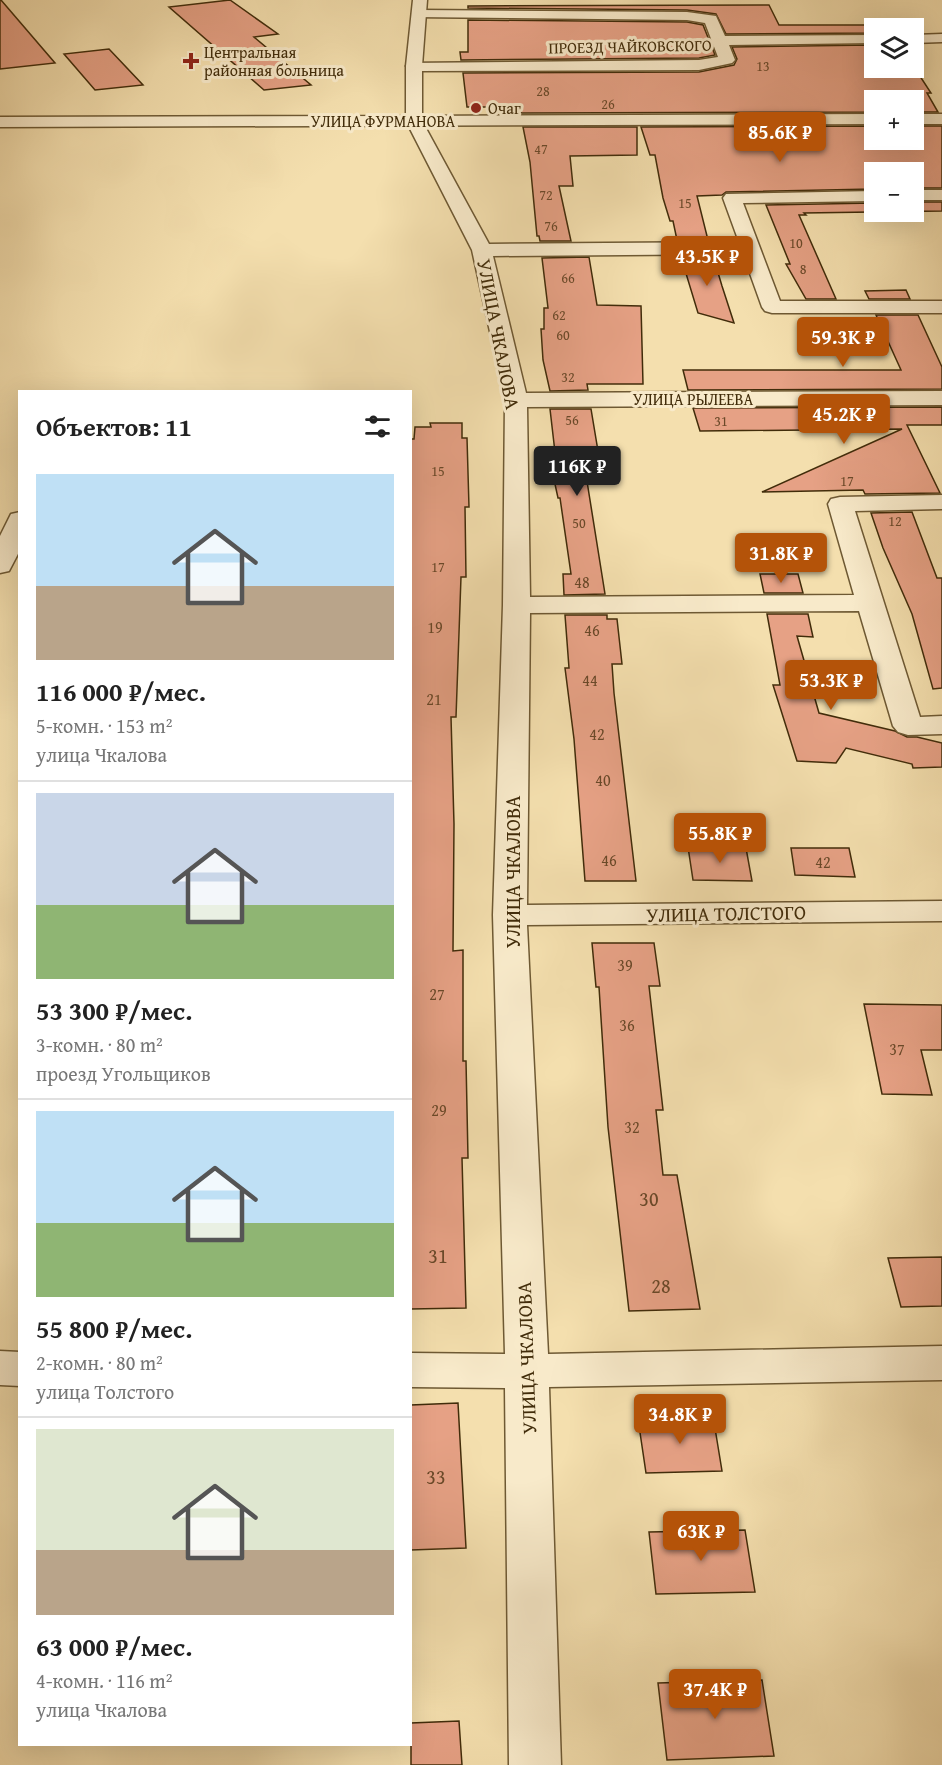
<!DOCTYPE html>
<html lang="ru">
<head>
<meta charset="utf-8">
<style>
  body { margin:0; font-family:"Gentium Book Plus",serif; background:#f6f6f6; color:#222; height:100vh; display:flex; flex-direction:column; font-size:22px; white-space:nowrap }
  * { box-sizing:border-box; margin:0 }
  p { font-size:20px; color:#767676 }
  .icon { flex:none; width:33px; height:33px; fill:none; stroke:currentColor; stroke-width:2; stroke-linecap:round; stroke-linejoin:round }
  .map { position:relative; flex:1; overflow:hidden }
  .sheet { position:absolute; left:18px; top:390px; width:394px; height:1356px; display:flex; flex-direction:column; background:#fff; border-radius:0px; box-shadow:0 6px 24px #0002 }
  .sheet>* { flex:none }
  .tools { position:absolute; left:864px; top:18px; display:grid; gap:12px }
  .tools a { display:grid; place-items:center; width:60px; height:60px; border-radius:0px; background:#fff; box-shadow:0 6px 24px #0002; font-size:30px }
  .price { position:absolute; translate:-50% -51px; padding:0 14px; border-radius:6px; background:#b45309; color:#fff; font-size:20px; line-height:39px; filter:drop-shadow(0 2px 3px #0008) }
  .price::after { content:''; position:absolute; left:50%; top:36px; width:18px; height:14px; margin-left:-9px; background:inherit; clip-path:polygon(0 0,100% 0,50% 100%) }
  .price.on { background:#222; color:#fff }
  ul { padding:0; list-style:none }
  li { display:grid; align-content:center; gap:12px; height:318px; padding:0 18px }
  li+li { border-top:2px solid #e0e0e0 }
  li span { display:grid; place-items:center; height:186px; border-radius:0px; color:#555 }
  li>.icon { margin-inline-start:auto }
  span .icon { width:108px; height:108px; fill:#fffc; stroke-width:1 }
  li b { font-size:26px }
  h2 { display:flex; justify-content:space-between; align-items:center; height:72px; padding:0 18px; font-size:26px }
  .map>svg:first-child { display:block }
  .building { fill:#e6a185; stroke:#412c0a; stroke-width:1.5 }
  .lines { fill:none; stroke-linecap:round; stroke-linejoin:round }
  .minor-casing { stroke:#6e5933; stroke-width:3 }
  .tertiary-casing { stroke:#6e5933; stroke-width:3 }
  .minor { fill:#f8eaca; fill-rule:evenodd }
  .tertiary { fill:#f8eaca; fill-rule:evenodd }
  .poi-dot { fill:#8f2418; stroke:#f8eaca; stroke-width:2 }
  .labels { text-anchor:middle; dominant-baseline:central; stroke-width:6; stroke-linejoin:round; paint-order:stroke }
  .far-number-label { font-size:14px; fill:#6a4929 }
  .far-street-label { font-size:16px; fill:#412c0a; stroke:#f8eaca }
  .far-poi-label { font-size:16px; fill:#412c0a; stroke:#f8eaca; text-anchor:start }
  .number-label { font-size:16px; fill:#6a4929 }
  .street-label { font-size:20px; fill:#412c0a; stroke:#f8eaca }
  .near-number-label { font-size:20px; fill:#6a4929 }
</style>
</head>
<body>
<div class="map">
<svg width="942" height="1765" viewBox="0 0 942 1765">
  <rect width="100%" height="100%" fill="#f4dfae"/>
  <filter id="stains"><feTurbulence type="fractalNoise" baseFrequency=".00333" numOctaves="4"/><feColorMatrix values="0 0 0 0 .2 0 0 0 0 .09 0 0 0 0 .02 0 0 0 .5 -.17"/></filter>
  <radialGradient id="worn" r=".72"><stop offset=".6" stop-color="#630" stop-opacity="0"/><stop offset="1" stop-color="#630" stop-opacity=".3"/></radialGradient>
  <!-- building -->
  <g class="building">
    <path d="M0,0h1l54,63 -55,6z"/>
    <path d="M230,0l48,34 -24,3 57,48 -47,5 -95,-83z"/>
    <path d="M769,5l10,20h107l2,3h-14v5l-148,1 -10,-20 -29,-4 -219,-2v-2z"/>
    <path d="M468,20l219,2 16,3 12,30 -16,3 -238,2 -1,-8h8z"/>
    <path d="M874,45v23l40,-1 17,26h-4l11,19h-24v-12h-40v12l-353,1 -1,-6h-53l-4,-34 236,-1 35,-7 3,-6 -5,-12z"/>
    <path d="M109,49l34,36 -48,5 -31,-36z"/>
    <path d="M874,126v14h40v-14h28v62h-28v-16h-40v17l-148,3 -4,3 -25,1 11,44h-31l-4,-19h-3l-7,-23 -8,-43h-5l-9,-28z"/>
    <path d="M523,127h114v28l-67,1 3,30h-14l12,55h-31l-1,-5h-2l-7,-74z"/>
    <path d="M914,202h28v9l-138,2 2,2h-7l37,84h-30l-20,-35h4l-24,-59 108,-2v9h40z"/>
    <path d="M713,256l9,30 12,37 -36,-10 -17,-56z"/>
    <path d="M589,257l8,48 44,1 2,78h-56l1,6 -38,1 -7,-31 -2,-31h3v-21h4l-6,-50z"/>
    <path d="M906,290l4,9h-41l-4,-8z"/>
    <path d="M876,315h42l24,52v22l-254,1 -5,-20h218z"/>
    <path d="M942,407v18h-35l33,68 -75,1 -2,-4 -101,2 140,-63 -202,2 -7,-23z"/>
    <path d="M550,409h41l11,66h-16l19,119 -41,1 -1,-21h8l-11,-76h-2l-8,-37h6z"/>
    <path d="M430,423h32v15h5l2,69h-4l1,70h-5l-5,140h-5l3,107 -1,127 10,-1v111h3l2,97h-6l4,150 -55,1v-870h3l1,-12h16z"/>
    <path d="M912,512l25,66h5v110l-9,1 -21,-75 -29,-66 -12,-35z"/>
    <path d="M760,574h38l5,19h-39z"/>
    <path d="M767,614h41l5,23 -16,-1 22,77 76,18 12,6h10l25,6v24l-29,1 -1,-4 -66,-16 -10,15 -39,-2 -24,-76h7z"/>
    <path d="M565,615h42v4h10l5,45h-10l2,29 22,188h-51l-11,-142 -9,-71h4z"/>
    <path d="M688,847l58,1 6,33 -59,-1z"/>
    <path d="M791,848h58l6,29 -60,-2z"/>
    <path d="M592,943h62l6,43h-11l14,124h-7l7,65h14l23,134 -71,2 -21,-184 -9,-140h-3z"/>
    <path d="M864,1004l78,1v45h-21l11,45 -50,-1z"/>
    <path d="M942,1257v49l-41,1 -13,-49z"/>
    <path d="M458,1403l8,145 -55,2v-145z"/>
    <path d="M713,1416l9,55 -76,2 -8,-54z"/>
    <path d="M745,1530l10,62 -99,2 -7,-62z"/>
    <path d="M762,1680l12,76 -107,4 -9,-77z"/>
    <path d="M459,1721l3,44h-51v-42z"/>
  </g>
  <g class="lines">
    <defs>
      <g id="minor">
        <path d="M419,10l268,2 29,4 9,20 149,-1v8l-145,2 6,15 -3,3 -33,7 -285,1 -5,-2 -3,-3 3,-3 290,-3 19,-3 -13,-34 -18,-3 -273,-3 -2,-3 2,-3z"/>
        <path d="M942,34v8l-28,1v-8z"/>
        <path d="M414,116l8,5 67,123 250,-2 -16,-44 3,-4 148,-3v10l-131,2 37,98h162v12h-170l-7,-2 -3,-4 -19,-53 -250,2 33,137 416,-2v14l-415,2 3,190 324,-2 -26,-91 3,-5 9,-2 102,-2v14l-87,2 65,206 22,-1v18l-34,1 -10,-3 -5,-6 -34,-115 -329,2 -3,292 415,-4v20l-415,4 21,429 394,-8v34l-393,7 12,378h-52l-4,-377 -94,-1v-34l94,1 -12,-439 10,-310 2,-205 -33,-150 -66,-129z"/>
        <rect x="914" y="190" width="28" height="10"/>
        <path d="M20,512v38l-11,21 -9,2v-37l11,-22z"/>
        <path d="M0,1351l20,1v34l-20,-1z"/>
      </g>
      <g id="tertiary">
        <path d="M413,0h14l-5,66v50l452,-2v10l-874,3v-10l406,-1v-50z"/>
        <rect x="914" y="114" width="28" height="10"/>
      </g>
    </defs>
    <!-- minor casing -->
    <use href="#minor" class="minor-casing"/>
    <!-- tertiary casing -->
    <use href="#tertiary" class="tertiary-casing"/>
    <!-- minor -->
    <use href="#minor" class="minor"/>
    <!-- tertiary -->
    <use href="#tertiary" class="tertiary"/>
  </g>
  <!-- markers -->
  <g class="poi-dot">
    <path d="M188 52h6v6h6v6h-6v6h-6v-6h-6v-6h6z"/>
    <circle cx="476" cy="108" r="6"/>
  </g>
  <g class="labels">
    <!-- far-number labels -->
    <g class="far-number-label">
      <text x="763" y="66">13</text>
      <text x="543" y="91">28</text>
      <text x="608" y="104">26</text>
      <text x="541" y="149">47</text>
      <text x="546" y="195">72</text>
      <text x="685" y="203">15</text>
      <text x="551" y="226">76</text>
      <text x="796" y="243">10</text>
      <text x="803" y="269">8</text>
      <text x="568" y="278">66</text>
      <text x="559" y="315">62</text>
      <text x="563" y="335">60</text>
      <text x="568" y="377">32</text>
      <text x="572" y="420">56</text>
      <text x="721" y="421">31</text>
      <text x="438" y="471">15</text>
      <text x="847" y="481">17</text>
      <text x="895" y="521">12</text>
      <text x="579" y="523">50</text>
      <text x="438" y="567">17</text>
    </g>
    <!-- far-street labels -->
    <g class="far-street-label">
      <text transform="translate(630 46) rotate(-1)">ПРОЕЗД ЧАЙКОВСКОГО</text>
      <text x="383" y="121">УЛИЦА ФУРМАНОВА</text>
      <text x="693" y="399">УЛИЦА РЫЛЕЕВА</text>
    </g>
    <!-- far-poi labels -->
    <g class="far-poi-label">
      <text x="204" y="52">Центральная<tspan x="204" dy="18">районная больница</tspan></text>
      <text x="488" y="108">Очаг</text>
    </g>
    <!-- number labels -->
    <g class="number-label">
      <text x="582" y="582">48</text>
      <text x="435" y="627">19</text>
      <text x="592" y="630">46</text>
      <text x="590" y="680">44</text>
      <text x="434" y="699">21</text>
      <text x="597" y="734">42</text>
      <text x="603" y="780">40</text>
      <text x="609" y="860">46</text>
      <text x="823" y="862">42</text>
      <text x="625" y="965">39</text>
      <text x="437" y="994">27</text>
      <text x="627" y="1025">36</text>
      <text x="897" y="1049">37</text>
      <text x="439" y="1110">29</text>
      <text x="632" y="1127">32</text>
    </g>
    <!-- street labels -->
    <g class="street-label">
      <text transform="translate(499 334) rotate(79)">УЛИЦА ЧКАЛОВА</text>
      <text transform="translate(512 872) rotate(-90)">УЛИЦА ЧКАЛОВА</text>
      <text transform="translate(726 913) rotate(-1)">УЛИЦА ТОЛСТОГО</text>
      <text transform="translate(526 1358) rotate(-92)">УЛИЦА ЧКАЛОВА</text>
    </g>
    <!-- near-number labels -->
    <g class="near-number-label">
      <text x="649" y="1198">30</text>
      <text x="438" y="1255">31</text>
      <text x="661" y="1285">28</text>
      <text x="436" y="1476">33</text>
    </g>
  </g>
  <rect width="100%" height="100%" filter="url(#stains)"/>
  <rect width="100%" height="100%" fill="url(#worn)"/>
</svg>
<div class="tools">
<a><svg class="icon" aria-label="layers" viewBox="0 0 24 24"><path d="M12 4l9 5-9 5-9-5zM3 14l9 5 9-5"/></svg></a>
<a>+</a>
<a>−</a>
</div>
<b class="price" style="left:780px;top:163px">85.6K ₽</b>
<b class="price" style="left:707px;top:287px">43.5K ₽</b>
<b class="price" style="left:843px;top:368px">59.3K ₽</b>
<b class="price" style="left:844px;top:445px">45.2K ₽</b>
<b class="price on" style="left:577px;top:497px">116K ₽</b>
<b class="price" style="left:781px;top:584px">31.8K ₽</b>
<b class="price" style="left:831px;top:711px">53.3K ₽</b>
<b class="price" style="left:720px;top:864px">55.8K ₽</b>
<b class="price" style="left:680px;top:1445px">34.8K ₽</b>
<b class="price" style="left:701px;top:1562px">63K ₽</b>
<b class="price" style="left:715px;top:1720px">37.4K ₽</b>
<section class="sheet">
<h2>Объектов: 11<svg class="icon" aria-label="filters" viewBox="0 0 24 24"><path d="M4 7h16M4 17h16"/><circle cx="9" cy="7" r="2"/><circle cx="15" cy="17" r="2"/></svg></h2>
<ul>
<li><span style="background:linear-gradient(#bfe0f5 60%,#b9a48a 0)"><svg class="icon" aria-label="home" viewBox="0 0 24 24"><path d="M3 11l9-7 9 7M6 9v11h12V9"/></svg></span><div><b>116 000 ₽/мес.</b><p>5-комн. · 153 m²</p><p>улица Чкалова</p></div></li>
<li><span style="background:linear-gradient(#c9d6e8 60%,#8fb573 0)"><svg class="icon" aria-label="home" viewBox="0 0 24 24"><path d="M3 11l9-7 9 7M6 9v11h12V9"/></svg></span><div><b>53 300 ₽/мес.</b><p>3-комн. · 80 m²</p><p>проезд Угольщиков</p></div></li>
<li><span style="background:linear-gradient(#bfe0f5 60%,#8fb573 0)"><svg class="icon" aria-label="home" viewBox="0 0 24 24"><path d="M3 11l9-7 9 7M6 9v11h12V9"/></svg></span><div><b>55 800 ₽/мес.</b><p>2-комн. · 80 m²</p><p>улица Толстого</p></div></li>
<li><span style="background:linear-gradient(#dfe7d0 65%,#b9a48a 0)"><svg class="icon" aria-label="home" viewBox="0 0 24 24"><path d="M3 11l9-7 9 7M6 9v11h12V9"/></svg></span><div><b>63 000 ₽/мес.</b><p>4-комн. · 116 m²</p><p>улица Чкалова</p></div></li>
</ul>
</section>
</div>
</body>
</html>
